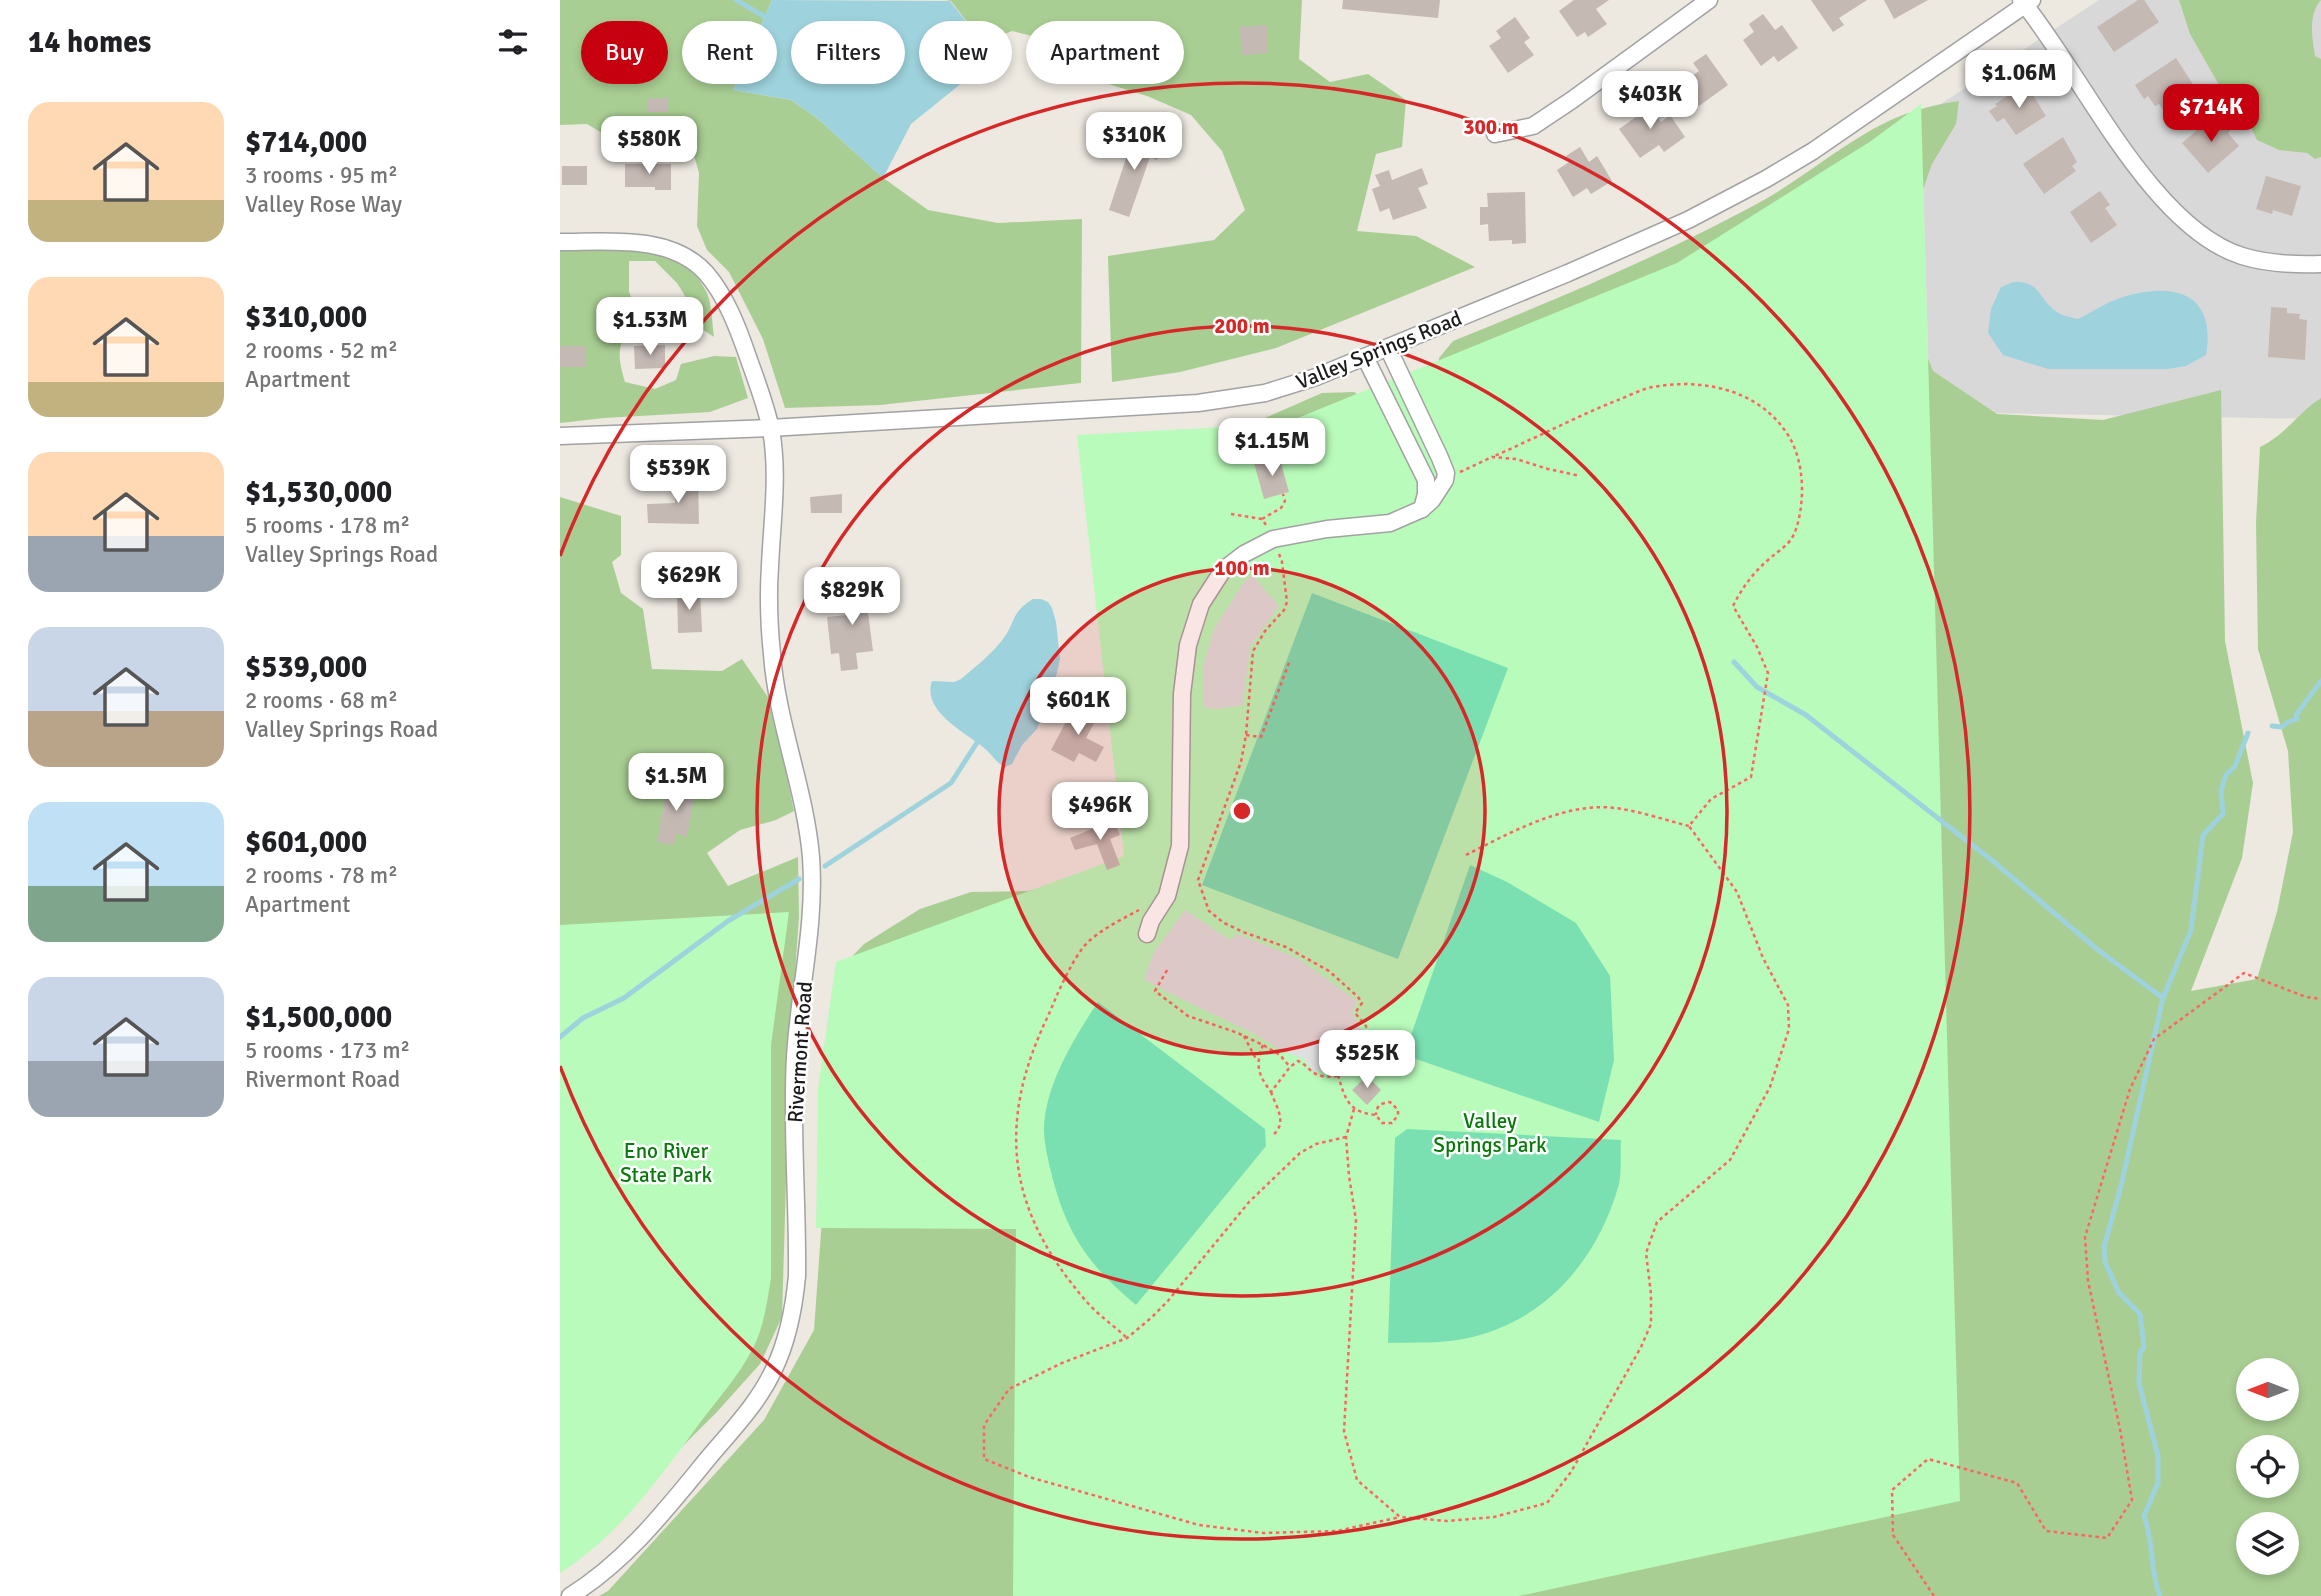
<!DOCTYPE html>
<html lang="en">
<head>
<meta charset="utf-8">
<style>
  body { margin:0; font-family:Signika,sans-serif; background:#f6f6f6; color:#202124; height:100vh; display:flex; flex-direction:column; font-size:26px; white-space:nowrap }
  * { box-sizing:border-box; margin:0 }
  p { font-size:23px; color:#757577 }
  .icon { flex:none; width:38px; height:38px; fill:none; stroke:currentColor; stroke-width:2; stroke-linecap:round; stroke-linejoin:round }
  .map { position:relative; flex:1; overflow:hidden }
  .details { display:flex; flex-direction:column; background:#fff; width:560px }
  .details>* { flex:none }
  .guide { position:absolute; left:21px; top:21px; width:665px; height:63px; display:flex; gap:14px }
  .needle { width:46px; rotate:270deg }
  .fabs { position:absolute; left:1676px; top:1358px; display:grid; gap:14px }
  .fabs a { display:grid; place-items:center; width:63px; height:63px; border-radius:50%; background:#fff; box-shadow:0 4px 10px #0003; font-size:35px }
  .price { position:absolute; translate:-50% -60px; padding:0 16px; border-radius:14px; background:#fff; color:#222; font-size:23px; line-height:46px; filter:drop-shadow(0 2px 4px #0008) }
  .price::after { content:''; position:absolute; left:50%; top:42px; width:21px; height:16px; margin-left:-10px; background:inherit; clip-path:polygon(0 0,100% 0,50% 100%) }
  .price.current { background:#c6000e; color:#fff }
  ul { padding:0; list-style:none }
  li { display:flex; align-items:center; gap:21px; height:175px; padding:0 28px }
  li span { display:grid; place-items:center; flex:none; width:196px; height:140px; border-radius:21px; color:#555 }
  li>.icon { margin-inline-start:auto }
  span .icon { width:84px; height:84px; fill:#fffc; stroke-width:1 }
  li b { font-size:30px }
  h2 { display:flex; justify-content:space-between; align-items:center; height:84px; padding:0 28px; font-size:30px }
  .chip { padding:0 24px; border-radius:32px; background:#fff; box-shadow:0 4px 10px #0003; font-size:24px; line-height:63px }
  .chip.current { background:#c6000e; color:#fff }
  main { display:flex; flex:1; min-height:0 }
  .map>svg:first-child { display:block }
  .residential { fill:#d9d8d8 }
  .forest { fill:#a9ce93; fill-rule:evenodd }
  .park { fill:#b9fbba }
  .pitch { fill:#7ae0b1 }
  .parking { fill:#dfdfdf }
  .water { fill:#9ed3dd }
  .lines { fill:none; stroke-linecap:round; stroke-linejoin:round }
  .stream { stroke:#9ed3dd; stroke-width:5 }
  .building { fill:#c5b9b3 }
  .minor-casing { stroke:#a2a2a2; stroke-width:19 }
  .path { stroke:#fe6560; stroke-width:2.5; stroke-dasharray:3.5 3.5; stroke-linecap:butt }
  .minor { stroke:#fff; stroke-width:16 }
  .ring { fill:none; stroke:#d62828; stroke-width:3.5 }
  .labels { text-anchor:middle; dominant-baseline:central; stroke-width:5; stroke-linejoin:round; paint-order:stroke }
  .street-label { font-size:21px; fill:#1b1b1b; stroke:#fff }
  .park-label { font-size:21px; fill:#077b09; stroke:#fff }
  .centre { fill:#d62828; stroke:#fff; stroke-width:3.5 }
  .ring-label { font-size:21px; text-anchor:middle; font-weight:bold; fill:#d62828; stroke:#fff; stroke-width:5; stroke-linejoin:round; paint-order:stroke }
</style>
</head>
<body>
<main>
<section class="details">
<h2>14 homes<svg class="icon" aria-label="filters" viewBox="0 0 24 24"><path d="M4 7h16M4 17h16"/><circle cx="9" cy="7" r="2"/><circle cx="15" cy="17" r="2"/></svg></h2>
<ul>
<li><span style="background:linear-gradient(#ffd9b3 70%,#c2b280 0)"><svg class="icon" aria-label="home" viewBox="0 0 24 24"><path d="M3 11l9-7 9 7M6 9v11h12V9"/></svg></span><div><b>$714,000</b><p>3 rooms · 95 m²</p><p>Valley Rose Way</p></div></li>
<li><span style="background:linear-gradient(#ffd9b3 75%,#c2b280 0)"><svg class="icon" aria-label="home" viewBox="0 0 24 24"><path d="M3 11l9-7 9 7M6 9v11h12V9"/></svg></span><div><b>$310,000</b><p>2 rooms · 52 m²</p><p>Apartment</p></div></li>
<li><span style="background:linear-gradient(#ffd9b3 60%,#9aa5b1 0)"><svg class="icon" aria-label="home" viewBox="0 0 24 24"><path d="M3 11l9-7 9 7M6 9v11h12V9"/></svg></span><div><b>$1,530,000</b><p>5 rooms · 178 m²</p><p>Valley Springs Road</p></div></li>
<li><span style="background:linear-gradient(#c9d6e8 60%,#b9a48a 0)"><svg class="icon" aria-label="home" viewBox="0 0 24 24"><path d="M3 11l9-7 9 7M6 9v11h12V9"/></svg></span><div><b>$539,000</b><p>2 rooms · 68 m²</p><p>Valley Springs Road</p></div></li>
<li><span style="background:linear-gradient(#bfe0f5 60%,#7fa58c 0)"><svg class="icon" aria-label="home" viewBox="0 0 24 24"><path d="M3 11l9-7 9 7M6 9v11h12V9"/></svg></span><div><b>$601,000</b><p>2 rooms · 78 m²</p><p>Apartment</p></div></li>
<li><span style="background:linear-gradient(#c9d6e8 60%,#9aa5b1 0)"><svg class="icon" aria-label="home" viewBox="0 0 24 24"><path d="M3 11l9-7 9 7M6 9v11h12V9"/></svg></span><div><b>$1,500,000</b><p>5 rooms · 173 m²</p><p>Rivermont Road</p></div></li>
</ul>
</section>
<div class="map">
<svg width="1761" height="1596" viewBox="0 0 1761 1596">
  <rect width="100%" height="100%" fill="#ede8e0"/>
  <!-- residential -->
  <path class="residential" d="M1539,0h222v419l-391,-7 -9,-295z"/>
  <!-- forest -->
  <g class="forest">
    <path d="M0,0h212l-39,90 58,10 26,18 65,59 46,33 70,13 84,-4 -1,164 -201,22 -95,3 -22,-69 -34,-67 -22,-22 -10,-24 2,-53 -10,-36 -87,-4 -15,-9 -27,1z"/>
    <path d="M386,0h356l-3,59 31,23 38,-8 38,26 -4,47 -26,7 -19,77 59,5 59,31 -199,81 -96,24 -68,10 -4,-126 106,-16 31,-30 -23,-59 -31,-36 -44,-19 -77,-24 -38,-36 -20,-5 -29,12 -32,-42z"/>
    <path d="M1619,0h142c-13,15 -9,37 -6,56l6,3v98l-6,2 -8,-6 -28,-3 -22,-10 -11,-22 -23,-26 -33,-58z"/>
    <path d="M1399,101l-3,23 -24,40 -21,59 4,102 18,46 64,43 106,6 118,-30 4,251 28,142 -11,75 -51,133 66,-12 20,-67 16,-80 -5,-81 -30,-102 -2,-126 4,-76c25,-12 38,-34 61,-49v1198h-1722l9,-5 156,-171 50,-90 17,-236 15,-131 18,-19 56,-35 51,-17 56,-1 80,-18 28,-11 4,-18 -3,-66 -18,-130 4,-43 -11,-32 -7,-33v-59l-3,-29 14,-5 29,-2 112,-23 66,-29 32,-1 15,10 31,66 -5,14 -49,17 -55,6h-43l-9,-11 -12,-34 -20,-2 -33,13 -1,14 20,85 -28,79 3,192 -9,32 -19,26 -25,14 -41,13 -6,9 -4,43 5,10 -1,17 -21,54 -13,57 -1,36 4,34 16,46 20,32 55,48 21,-8 158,-180c23,-5 48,-2 63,19 14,19 1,186 -1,220l16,1 84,-15 56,-20 38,-22 60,-81 38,-12 64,-10 -9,-5 -80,5 -8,-7c-4,-36 -8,-71 -8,-107 0,-20 4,-39 5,-59 3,-47 -15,-99 -53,-128 -23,-19 -69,-35 -97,-46l-5,-15 57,-182 1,-17 -71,-16 -124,-49 -17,-13 2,-12 57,-11 47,-2 26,-4 20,4 23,-3 1,-21 -17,-57 -24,-40 -13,-35 1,-26 14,-17c102,-41 203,-83 300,-135 42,-22 79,-54 120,-77 27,-15 56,-24 86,-28zM1129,430h19c6,32 -2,63 -15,92l-63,21 -38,-21 -19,-6 -2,-46 22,-13 49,-18 32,3zM1689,1370h38v39h-38zM1689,1447h38v39h-38zM1689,1524h38v39h-38z"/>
    <path d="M32,248c44,2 93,-2 115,45 5,12 5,30 7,44l-15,-10 -9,-23 -13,-21 -22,-22h-26v31l11,29c-25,19 -23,34 -15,61l30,7 21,-9 5,-16 33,-8 22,1 12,41 -38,14 -106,6 -44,5v-172z"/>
    <path d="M0,497l61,19v39l-9,7 9,31 22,16 9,60 70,2 20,-12 30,44 22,108 -18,9 -36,10 -33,23 21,33 70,-29 1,59 -9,131 -8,270 -22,47 -44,49 -156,155z"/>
  </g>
  <!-- park -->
  <g class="park">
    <path d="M1361,104l39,1397 -441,95h-506l3,-367 -200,-1 2,-139 18,-127 288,-106 -47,-421 206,-11 394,-161 194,-122z"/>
    <path d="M229,912l-18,133v233c-4,24 -7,50 -19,72 -13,25 -33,48 -50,70 -42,57 -81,114 -142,153v-648z"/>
  </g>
  <!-- pitch -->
  <g class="pitch">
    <path d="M752,593l196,75 -110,291 -196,-74z"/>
    <path d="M910,865l37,17 69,41 34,53 4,84 -15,62 -186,-64 -5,-14z"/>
    <path d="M538,1002l167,127 1,17 -130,159c-48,-40 -70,-72 -85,-133 -3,-13 -7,-29 -7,-43 1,-44 30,-91 54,-127z"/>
    <path d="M847,1129l214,11c-1,14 1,30 -2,44 -21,76 -75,140 -156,155 -24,5 -51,3 -75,4l7,-205z"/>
  </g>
  <!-- parking -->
  <g class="parking">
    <path d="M692,575l27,31 -29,41 -7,58 -25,4 -15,-2v-39l11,-39 30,-47z"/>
    <path d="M625,910l45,30 8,-6 61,25 58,42 -5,12 13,24 -2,17 -12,12 -17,7 -21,-2 -9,-12 -19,-7 -34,-20 -80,-38 -27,-15 10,-27z"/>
  </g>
  <!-- water -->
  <g class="water">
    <path d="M212,0l178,1 33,42 -10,31 -62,50 -28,54 -66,-60 -26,-18 -58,-10z"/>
    <path d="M1453,282c29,-1 24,16 44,30 5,4 14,5 21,7 14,-7 29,-17 45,-22 50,-15 94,-5 83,58l-20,11 -18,3h-120l-45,-14 -15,-22 3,-24 10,-22z"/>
    <path d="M473,599h8l7,3 4,6 4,14 4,37 -3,14 -20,56 -15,16 -10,19 -7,3c-9,-4 -13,-13 -21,-19 -18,-15 -63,-37 -52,-67l22,1 7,-3c14,-12 31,-25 42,-40 13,-17 7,-26 30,-40z"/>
  </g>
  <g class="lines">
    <!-- stream -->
    <g class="stream">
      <path d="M176,0l33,19"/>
      <path d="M1174,662l23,25 49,28 188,147 104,88 65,48"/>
      <path d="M1712,726l10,1 6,-5 9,-3 -1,-4 25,-34"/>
      <path d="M265,866l126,-83 29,-45"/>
      <path d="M0,1037l23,-19 41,-20 104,-77 71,-42"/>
      <path d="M1600,1596c-10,-24 -6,-53 -16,-80l14,-33v-27l-19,-73 1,-30 4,-6 -4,-33 -21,-21 -14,-31 -1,-15 17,-61 42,-188 28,-68 12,-95 20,-21 -2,-23 5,-16 9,-9 13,-33"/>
    </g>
  </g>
  <!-- building -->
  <g class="building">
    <path d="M783,0h97l-2,18 -96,-9z"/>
    <path d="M1014,0h35l-13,9 11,15 -19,13 -3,-5 -8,5 -18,-26z"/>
    <path d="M1251,0h56l-28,18 5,7 -11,7z"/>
    <path d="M1324,0h44l-34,19z"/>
    <path d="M1578,0h6l15,22 -45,30 -17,-25z"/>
    <path d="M1203,14l12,16 7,-5 16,23 -20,14 -4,-6 -13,10 -18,-26 11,-8 -5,-8z"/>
    <path d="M955,17l15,21 -6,4 10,13 -26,18 -19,-27 12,-8 -5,-7z"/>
    <path d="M707,25l1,28 -26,2 -2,-28z"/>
    <path d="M1146,54l22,31 -29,21 -17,-23 17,-12 -6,-8z"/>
    <path d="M1616,58l20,31 -32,22 -5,-7 -4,2 -7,-10 -4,3 -9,-14z"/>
    <path d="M1466,84l20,32 -30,19 -12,-17 -7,4 -8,-11 8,-5 -2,-2z"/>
    <path d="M108,98v14h-20v-13z"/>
    <path d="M1085,99l16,23 9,-7 15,22 -21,15 -5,-7 -19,13 -21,-29 17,-12 -5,-8z"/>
    <path d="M1650,119l6,6 6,-6 9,10 -3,4 11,13 -31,27 -26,-30z"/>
    <path d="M575,131l29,10 -7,19 -7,-3 -21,60 -20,-7z"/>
    <path d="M1503,137l14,25 -5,4 4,5 -32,23 -21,-30z"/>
    <path d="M1020,147l9,15 8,-6 15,25 -21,13 -4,-6 -14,9 -16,-27 12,-8 -3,-6z"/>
    <path d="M65,164h46v26h-16v-3h-30z"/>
    <rect x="2" y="166" width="25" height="19"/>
    <path d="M862,168l6,16 -10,4 9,20 -34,12 -4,-12 -9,4 -8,-23 8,-3 -5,-11 14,-5 3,10z"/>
    <path d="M1706,176l35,10 -9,30 -19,-6 -1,4 -16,-5z"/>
    <path d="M1540,191l10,14 -5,3 12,17 -26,18 -21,-31z"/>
    <path d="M965,192l1,51 -14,1v-4l-23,1 -1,-17 -8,1v-18h8l-1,-14z"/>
    <path d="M1711,307l16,1v5l13,1 -1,5 8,1 -2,40 -37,-3z"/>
    <path d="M105,345v23l-30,1 -1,-23z"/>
    <rect x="0" y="346" width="26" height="21"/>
    <path d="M719,456l10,36 -25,7 -10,-36z"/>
    <path d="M138,477l1,47 -51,-1 -1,-19 28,-1 -1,-25z"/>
    <path d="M282,494v19h-31l-1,-16z"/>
    <path d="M306,581l1,11 2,-1 2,21 -3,1 5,38 -17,2 2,16 -17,2 -2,-18 -8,1 -4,-37 20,-2 -3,-32z"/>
    <path d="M117,591h23l2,41 -24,1z"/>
    <path d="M519,705l19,11 -12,22 18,9 -8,15 -17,-9 -5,9 -23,-12 19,-36 3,2z"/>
    <path d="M108,783l28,6 -9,48 -11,-3 -2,11 -17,-3z"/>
    <path d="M554,820l6,15 -10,4 10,26 -13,5 -10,-26 -22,6 -5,-12z"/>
    <path d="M807,1076l14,14 -14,15 -15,-15z"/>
  </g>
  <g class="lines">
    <defs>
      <g id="minor">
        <path d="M1461,0c60,72 129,227 221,256 26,8 52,9 79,8"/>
        <path d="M935,134l38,-8 39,-26 137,-100"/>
        <path d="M0,242c47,0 111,-8 146,31 20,23 32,55 42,84 8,23 18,48 23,73 8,44 1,91 -1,136 -2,29 -1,59 2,88 5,69 33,134 39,203 5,68 -12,133 -16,200 -4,73 3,146 2,219 -3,32 -9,64 -23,93 -15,33 -41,60 -64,87 -42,51 -83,105 -140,140"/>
        <path d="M805,357l61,123v14l-4,15"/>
        <path d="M0,436l210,-8 428,-25 67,-10 51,-16 252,-104 120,-53 78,-41 47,-28 219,-151"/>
        <path d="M587,934l4,-13 16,-25 13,-50 2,-152 6,-49 13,-41 22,-34 21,-16 29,-15 54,-10 63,-6 32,-14 10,-9 13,-20 1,-7 -6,-15 -52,-110"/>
      </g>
    </defs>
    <!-- minor casing -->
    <use href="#minor" class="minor-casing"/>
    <!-- path -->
    <g class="path">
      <path d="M900,472l32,-15 24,2 32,10 32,7"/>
      <path d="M671,514l31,5 4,6"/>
      <path d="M702,519l19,-11 4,-7 -2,-7"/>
      <path d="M719,554l3,8 5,40 -3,8 -19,21 -12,20 -7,84 -5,27 -43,118 11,31 15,12 19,9 43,15 43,24 29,26 4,6 -7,10 11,13 2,33 6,2 12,9 12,-16"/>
      <path d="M686,735l15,2 29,-77"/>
      <path d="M906,855c44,-22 98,-53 149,-47 24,3 50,12 74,18"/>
      <path d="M607,970l-12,21 33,25 50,17 25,12 17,10 10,12"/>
      <path d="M684,1036l13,25"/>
      <path d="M703,1045c-8,21 -5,29 8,47l19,-25 8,-6c8,3 11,10 18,13 18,8 38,-4 52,-15"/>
      <path d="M778,1075c7,24 10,37 38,40l6,8h10l6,-8v-5l-8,-8c-8,1 -14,3 -14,13"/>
      <path d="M711,1092c5,15 17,30 2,43"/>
      <path d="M794,1109l-8,28 3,39 7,44 -12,211 13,49 43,37 47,4 47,-4 53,-14 24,-31 70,-125 10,-23v-30l-5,-41 11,-31 73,-62 40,-73 19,-58 -1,-24 -25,-47 -26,-66 -48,-66 22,-27 40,-22 17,-104 -11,-26 -24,-41c9,-18 20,-33 35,-46 12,-11 23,-15 28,-31 10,-30 8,-72 -10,-97 -29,-43 -85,-54 -133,-45 -12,2 -24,9 -35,13 -43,17 -84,39 -126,57"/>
      <path d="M786,1137l-30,7 -16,9 -51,49 -82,100 -16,16 -24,20 -65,25 -53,26 -25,36v34l45,18 170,48 64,8 74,-2 63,-14"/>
      <path d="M566,1337c-13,-12 -29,-23 -40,-36 -79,-91 -90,-177 -38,-285 9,-21 25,-60 41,-75 15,-13 33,-22 50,-31"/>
      <path d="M1374,1596l-41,-61 -1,-45 36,-31 89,24 29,48 61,7 25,-38 -12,-71 -32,-148 -3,-44 45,-148 24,-50 90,-66 62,24 15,2"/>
    </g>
    <!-- minor -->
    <use href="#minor" class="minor"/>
  </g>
  <!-- distance rings -->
  <circle cx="682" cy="811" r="243" fill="#d62828" fill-opacity=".12"/>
  <g class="ring">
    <circle cx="682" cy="811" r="243"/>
    <circle cx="682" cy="811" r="485"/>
    <path d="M0 556A728 728 0 1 1 0 1066"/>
  </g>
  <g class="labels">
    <!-- street labels -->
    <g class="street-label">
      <text transform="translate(819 350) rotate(-22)">Valley Springs Road</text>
      <text transform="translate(240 1052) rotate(-86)">Rivermont Road</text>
    </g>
    <!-- park labels -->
    <g class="park-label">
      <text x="930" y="1121">Valley<tspan x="930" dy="24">Springs Park</tspan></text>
      <text x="106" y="1151">Eno River<tspan x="106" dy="24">State Park</tspan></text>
    </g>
  </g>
  <circle cx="682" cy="811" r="10" class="centre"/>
  <g class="ring-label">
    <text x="931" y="134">300 m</text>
    <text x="682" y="333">200 m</text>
    <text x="682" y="575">100 m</text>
  </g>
</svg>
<div class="fabs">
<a><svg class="needle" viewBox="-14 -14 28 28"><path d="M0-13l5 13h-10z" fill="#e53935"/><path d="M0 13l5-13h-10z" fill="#757577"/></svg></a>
<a><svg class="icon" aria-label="locate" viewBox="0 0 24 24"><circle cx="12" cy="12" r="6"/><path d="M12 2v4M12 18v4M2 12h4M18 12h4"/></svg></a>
<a><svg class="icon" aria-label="layers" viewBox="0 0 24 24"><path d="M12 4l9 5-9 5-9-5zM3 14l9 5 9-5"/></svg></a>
</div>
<b class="price" style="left:1459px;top:110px">$1.06M</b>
<b class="price" style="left:1090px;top:131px">$403K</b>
<b class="price current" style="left:1651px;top:144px">$714K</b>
<b class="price" style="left:574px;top:172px">$310K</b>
<b class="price" style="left:89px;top:176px">$580K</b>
<b class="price" style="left:90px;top:357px">$1.53M</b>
<b class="price" style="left:712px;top:478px">$1.15M</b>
<b class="price" style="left:118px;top:505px">$539K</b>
<b class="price" style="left:129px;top:612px">$629K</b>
<b class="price" style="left:292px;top:627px">$829K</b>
<b class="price" style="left:518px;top:737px">$601K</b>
<b class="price" style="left:116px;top:813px">$1.5M</b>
<b class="price" style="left:540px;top:842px">$496K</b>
<b class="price" style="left:807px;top:1090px">$525K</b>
<div class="guide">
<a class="chip current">Buy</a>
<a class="chip">Rent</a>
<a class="chip">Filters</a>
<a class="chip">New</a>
<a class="chip">Apartment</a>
</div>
</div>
</main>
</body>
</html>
